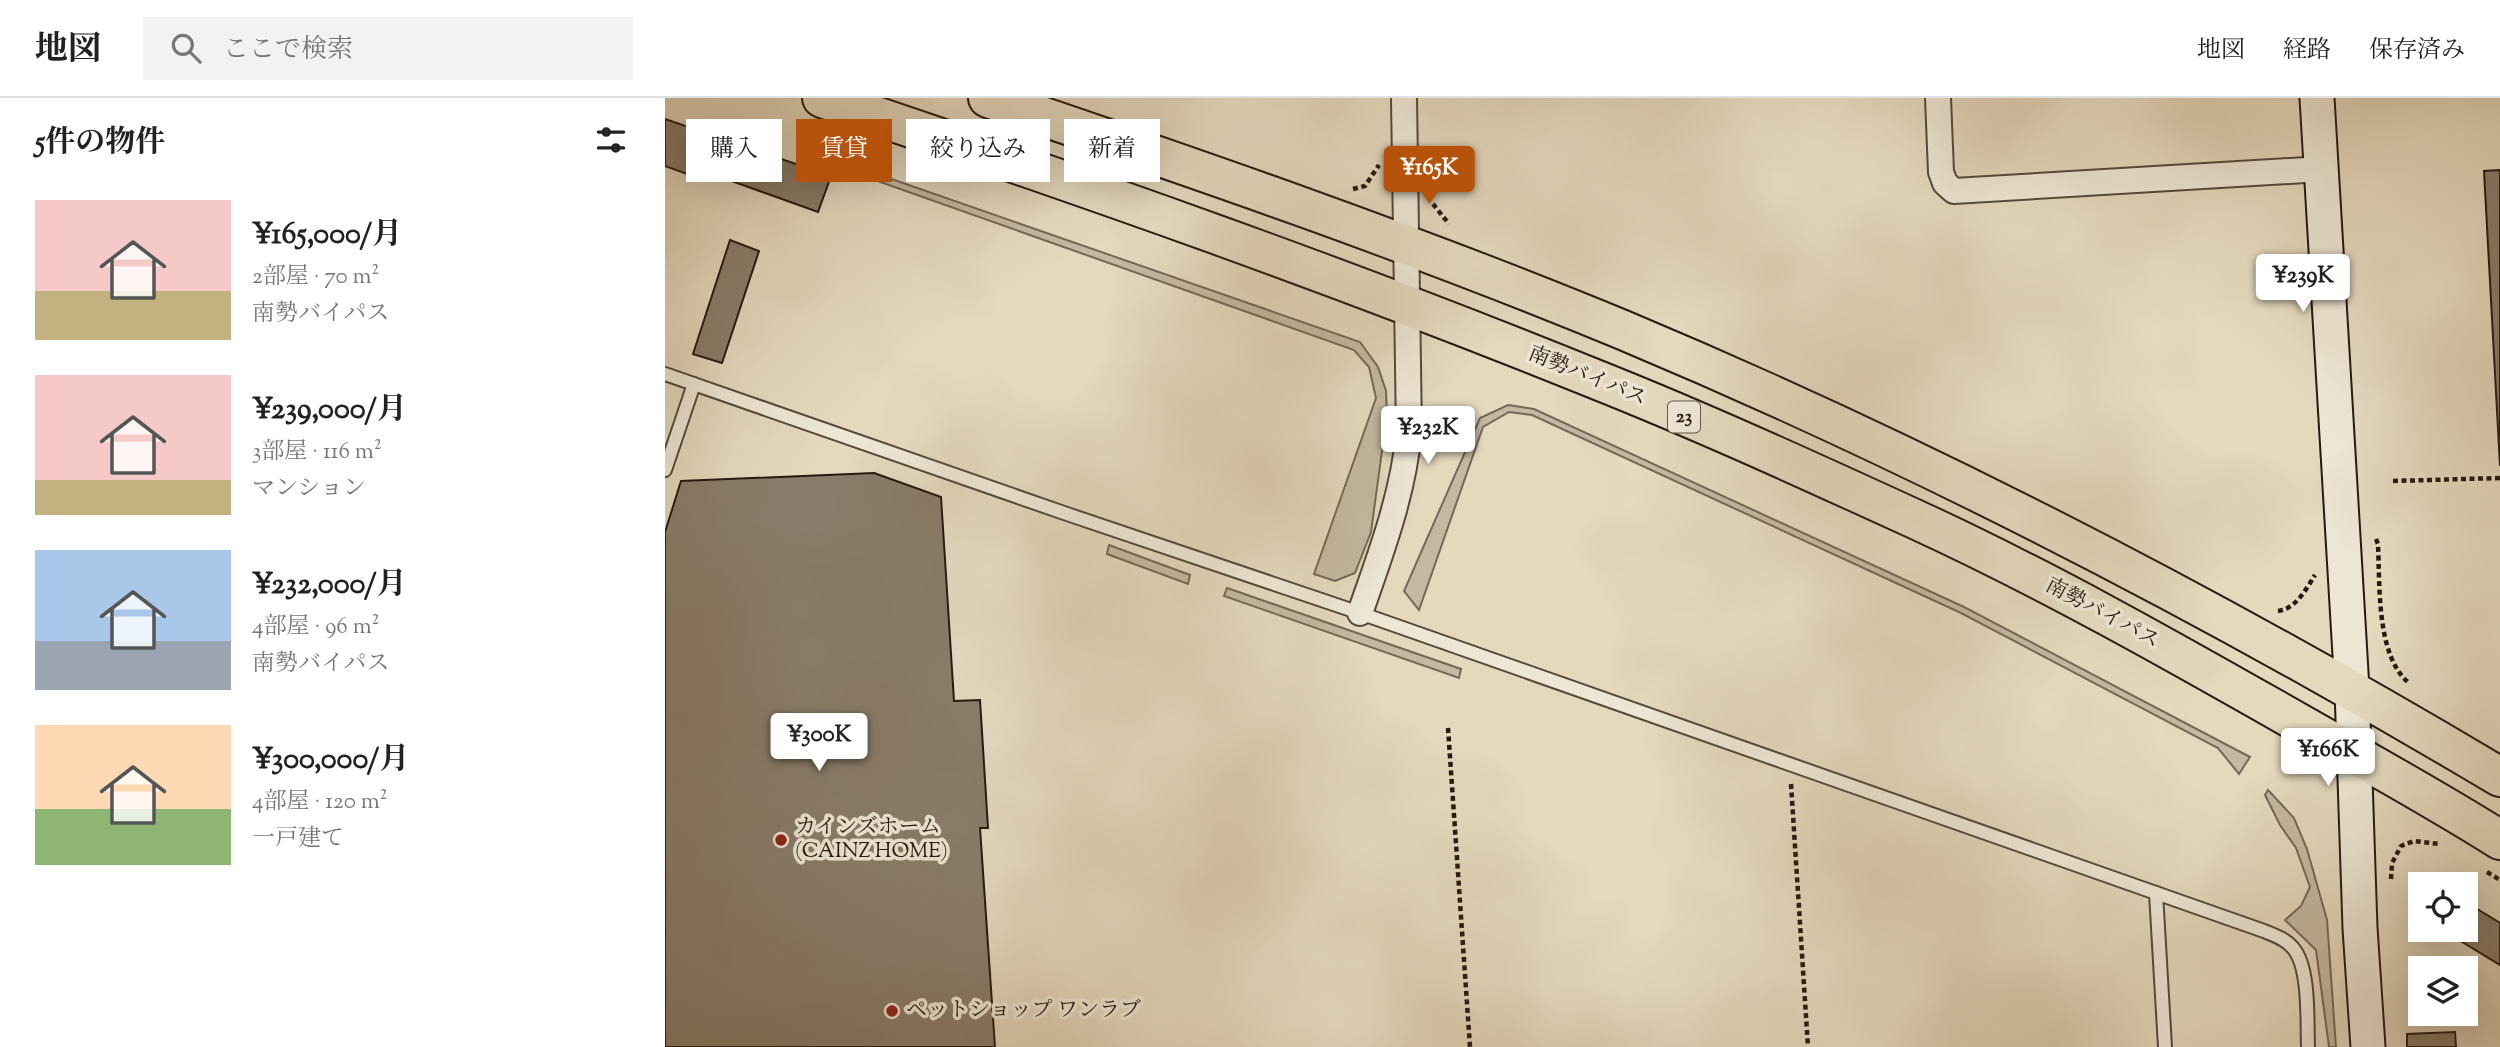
<!DOCTYPE html>
<html lang="ja">
<head>
<meta charset="utf-8">
<style>
  body { margin:0; font-family:"Sorts Mill Goudy","Noto Serif JP",serif; background:#f2f2f2; color:#222; height:100vh; display:flex; flex-direction:column; font-size:26px; white-space:nowrap }
  * { box-sizing:border-box; margin:0 }
  p { font-size:23px; color:#767676 }
  .icon { flex:none; width:38px; height:38px; fill:none; stroke:currentColor; stroke-width:2; stroke-linecap:round; stroke-linejoin:round }
  .map { position:relative; flex:1; overflow:hidden }
  .sheet { display:flex; flex-direction:column; background:#fff; width:665px }
  .sheet>* { flex:none }
  .hud { position:absolute; left:21px; top:21px; width:665px; height:63px; display:flex; gap:14px }
  .controls { position:absolute; left:1743px; top:774px; display:grid; gap:14px }
  .controls a { display:grid; place-items:center; width:70px; height:70px; border-radius:0px; background:#fff; box-shadow:0 7px 28px #0002; font-size:35px }
  .price { position:absolute; translate:-50% -60px; padding:0 16px; border-radius:7px; background:#fff; color:#222; font-size:23px; line-height:46px; filter:drop-shadow(0 2px 4px #0008) }
  .price::after { content:''; position:absolute; left:50%; top:42px; width:21px; height:16px; margin-left:-10px; background:inherit; clip-path:polygon(0 0,100% 0,50% 100%) }
  .price.on { background:#b45309; color:#fff }
  ul { padding:0; list-style:none }
  li { display:flex; align-items:center; gap:21px; height:175px; padding:0 35px }
  li span { display:grid; place-items:center; flex:none; width:196px; height:140px; border-radius:0px; color:#555 }
  li>.icon { margin-inline-start:auto }
  span .icon { width:84px; height:84px; fill:#fffc; stroke-width:1 }
  li b { font-size:30px }
  h2 { display:flex; justify-content:space-between; align-items:center; height:84px; padding:0 35px; font-size:30px }
  .pill { padding:0 24px; border-radius:0px; background:#fff; box-shadow:0 7px 28px #0002; font-size:24px; line-height:63px }
  .pill.on { background:#b45309; color:#fff }
  header { display:flex; align-items:center; gap:42px; box-sizing:border-box; height:98px; padding:0 35px; background:#fff; border-bottom:2px solid #e0e0e0 }
  header strong { font-size:33px }
  nav { display:flex; gap:38px; margin-inline-start:auto; font-size:24px }
  .search { width:490px; height:63px; background:#f2f2f2; display:flex; align-items:center; gap:18px; box-sizing:border-box; padding:0 24px; border-radius:0px; color:#767676; font-size:26px }
  main { display:flex; flex:1; min-height:0 }
  .map>svg:first-child { display:block }
  .green { fill:#c4b8a0; stroke:#766858; stroke-width:2 }
  .building { fill:#897c6a; stroke:#271911; stroke-width:2 }
  .lines { fill:none; stroke-linecap:round; stroke-linejoin:round }
  .lane-casing { stroke:#56493c; stroke-width:16 }
  .street-casing { stroke:#56493c; stroke-width:28 }
  .secondary-casing { stroke:#271911; stroke-width:37 }
  .highway-casing { stroke:#271911; stroke-width:42 }
  .path { stroke:#271911; stroke-width:4.5; stroke-dasharray:5 3.5; stroke-linecap:butt }
  .lane { stroke:#ede6d4; stroke-width:12 }
  .street { stroke:#ede6d4; stroke-width:24 }
  .secondary { stroke:#ede6d4; stroke-width:33 }
  .highway { stroke:#e4d8bd; stroke-width:38 }
  .poi-dot { fill:#8f2418; stroke:#ede6d4; stroke-width:2.5 }
  .labels { text-anchor:middle; dominant-baseline:central; stroke-width:7; stroke-linejoin:round; paint-order:stroke }
  .shield { fill:#ede6d4; stroke:#62564c; stroke-width:2 }
  .shield-label { font-size:19px; font-weight:bold; fill:#271911 }
  .street-label { font-size:21px; fill:#271911; stroke:#ede6d4 }
  .poi-label { font-size:21px; fill:#271911; stroke:#ede6d4; text-anchor:start }
</style>
</head>
<body>
<header>
<strong>地図</strong>
<div class="search"><svg class="icon" aria-label="search" viewBox="0 0 24 24"><circle cx="10" cy="10" r="6"/><path d="M15 15l6 6"/></svg>ここで検索</div>
<nav><a>地図</a><a>経路</a><a>保存済み</a></nav>
</header>
<main>
<section class="sheet">
<h2>5件の物件<svg class="icon" aria-label="filters" viewBox="0 0 24 24"><path d="M4 7h16M4 17h16"/><circle cx="9" cy="7" r="2"/><circle cx="15" cy="17" r="2"/></svg></h2>
<ul>
<li><span style="background:linear-gradient(#f6c9c9 65%,#c2b280 0)"><svg class="icon" aria-label="home" viewBox="0 0 24 24"><path d="M3 11l9-7 9 7M6 9v11h12V9"/></svg></span><div><b>¥165,000/月</b><p>2部屋 · 70 m²</p><p>南勢バイパス</p></div></li>
<li><span style="background:linear-gradient(#f6c9c9 75%,#c2b280 0)"><svg class="icon" aria-label="home" viewBox="0 0 24 24"><path d="M3 11l9-7 9 7M6 9v11h12V9"/></svg></span><div><b>¥239,000/月</b><p>3部屋 · 116 m²</p><p>マンション</p></div></li>
<li><span style="background:linear-gradient(#a9c7e8 65%,#9aa5b1 0)"><svg class="icon" aria-label="home" viewBox="0 0 24 24"><path d="M3 11l9-7 9 7M6 9v11h12V9"/></svg></span><div><b>¥232,000/月</b><p>4部屋 · 96 m²</p><p>南勢バイパス</p></div></li>
<li><span style="background:linear-gradient(#ffd9b3 60%,#8fb573 0)"><svg class="icon" aria-label="home" viewBox="0 0 24 24"><path d="M3 11l9-7 9 7M6 9v11h12V9"/></svg></span><div><b>¥300,000/月</b><p>4部屋 · 120 m²</p><p>一戸建て</p></div></li>
</ul>
</section>
<div class="map">
<svg width="1835" height="949" viewBox="0 0 1835 949">
  <rect width="100%" height="100%" fill="#e4d8bd"/>
  <filter id="stains"><feTurbulence type="fractalNoise" baseFrequency=".00286" numOctaves="4"/><feColorMatrix values="0 0 0 0 .2 0 0 0 0 .09 0 0 0 0 .02 0 0 0 .5 -.17"/></filter>
  <radialGradient id="worn" r=".72"><stop offset=".6" stop-color="#630" stop-opacity="0"/><stop offset="1" stop-color="#630" stop-opacity=".3"/></radialGradient>
  <!-- green -->
  <g class="green">
    <path d="M146,53l549,191 18,25 8,24 1,23 -16,118 -16,41 -20,8 -21,-7 62,-176 -7,-31 -15,-17 -544,-193z"/>
    <path d="M843,307l26,4 430,198 286,150 -11,17 -21,-26 -257,-135 -429,-198 -23,-3 -26,15 -64,183 -15,-19 76,-173z"/>
    <path d="M444,447l81,30 -2,9 -81,-30z"/>
    <path d="M562,490l234,81 -2,9 -235,-82z"/>
    <path d="M1603,692l26,28 13,31 20,71 9,127h-7l-13,-97 -31,-30 16,-14 9,-19 -14,-39 -16,-23 -15,-30z"/>
  </g>
  <!-- building -->
  <g class="building">
    <path d="M0,21l166,57 -13,36 -128,-46 -3,8 -22,-8z"/>
    <path d="M1835,72v296l-16,-295z"/>
    <path d="M65,142l29,11 -37,112 -29,-9z"/>
    <path d="M209,375l67,24 13,204 26,-1 8,128h-8l15,219h-330v-515l16,-51z"/>
    <path d="M1809,809l26,16v42l-46,-28 5,-8h7v-10z"/>
    <path d="M1790,934l1,15h-49v-13z"/>
  </g>
  <g class="lines">
    <defs>
      <g id="lane">
        <path d="M0,276l399,139 296,100 904,318c10,4 22,8 29,17 17,19 14,73 15,99"/>
        <path d="M0,372l29,-86"/>
        <path d="M1491,795l9,154"/>
      </g>
      <g id="street">
        <path d="M1273,0l3,74 4,11 9,8 368,-22"/>
        <path d="M695,515c21,-60 43,-118 49,-181l-5,-334"/>
      </g>
      <path id="secondary" d="M1652,0l35,591 8,239 8,119"/>
      <g id="highway">
        <path d="M157,0c260,87 519,178 773,281 108,43 215,92 322,141 128,59 252,129 375,199 70,40 140,78 208,121"/>
        <path d="M323,0c213,72 427,146 635,232 303,127 595,279 877,447"/>
      </g>
    </defs>
    <!-- lane casing -->
    <use href="#lane" class="lane-casing"/>
    <!-- street casing -->
    <use href="#street" class="street-casing"/>
    <!-- secondary casing -->
    <use href="#secondary" class="secondary-casing"/>
    <!-- highway casing -->
    <use href="#highway" class="highway-casing"/>
    <!-- path -->
    <g class="path">
      <path d="M688,91l12,-3 14,-21"/>
      <path d="M768,106l16,20"/>
      <path d="M1728,383l107,-3"/>
      <path d="M1711,441l2,5c2,41 -2,112 31,139"/>
      <path d="M1613,513c18,-2 28,-22 37,-36"/>
      <path d="M783,630l22,319"/>
      <path d="M1126,686l17,263"/>
      <path d="M1822,774l13,8"/>
      <path d="M1726,781l1,-16 9,-17 13,-5 26,3"/>
    </g>
    <!-- lane -->
    <use href="#lane" class="lane"/>
    <!-- street -->
    <use href="#street" class="street"/>
    <!-- secondary -->
    <use href="#secondary" class="secondary"/>
    <!-- highway -->
    <use href="#highway" class="highway"/>
  </g>
  <!-- markers -->
  <g class="poi-dot">
    <circle cx="116" cy="742" r="7"/>
    <circle cx="227" cy="913" r="7"/>
  </g>
  <g class="labels">
    <!-- shield labels -->
    <rect class="shield" x="1003" y="303.5" width="32" height="31" rx="5"/>
    <g class="shield-label">
      <text x="1019" y="319">23</text>
    </g>
    <!-- street labels -->
    <g class="street-label">
      <text transform="translate(922 279) rotate(22)">南勢バイパス</text>
      <text transform="translate(1437 516) rotate(28)">南勢バイパス</text>
    </g>
    <!-- poi labels -->
    <g class="poi-label">
      <text x="130" y="730">カインズホーム<tspan x="130" dy="24">(CAINZ HOME)</tspan></text>
      <text x="241" y="913">ペットショップ ワンラブ</text>
    </g>
  </g>
  <rect width="100%" height="100%" filter="url(#stains)"/>
  <rect width="100%" height="100%" fill="url(#worn)"/>
</svg>
<div class="controls">
<a><svg class="icon" aria-label="locate" viewBox="0 0 24 24"><circle cx="12" cy="12" r="6"/><path d="M12 2v4M12 18v4M2 12h4M18 12h4"/></svg></a>
<a><svg class="icon" aria-label="layers" viewBox="0 0 24 24"><path d="M12 4l9 5-9 5-9-5zM3 14l9 5 9-5"/></svg></a>
</div>
<b class="price on" style="left:764px;top:108px">¥165K</b>
<b class="price" style="left:1638px;top:216px">¥239K</b>
<b class="price" style="left:763px;top:368px">¥232K</b>
<b class="price" style="left:154px;top:675px">¥300K</b>
<b class="price" style="left:1663px;top:690px">¥166K</b>
<div class="hud">
<a class="pill">購入</a>
<a class="pill on">賃貸</a>
<a class="pill">絞り込み</a>
<a class="pill">新着</a>
</div>
</div>
</main>
</body>
</html>
